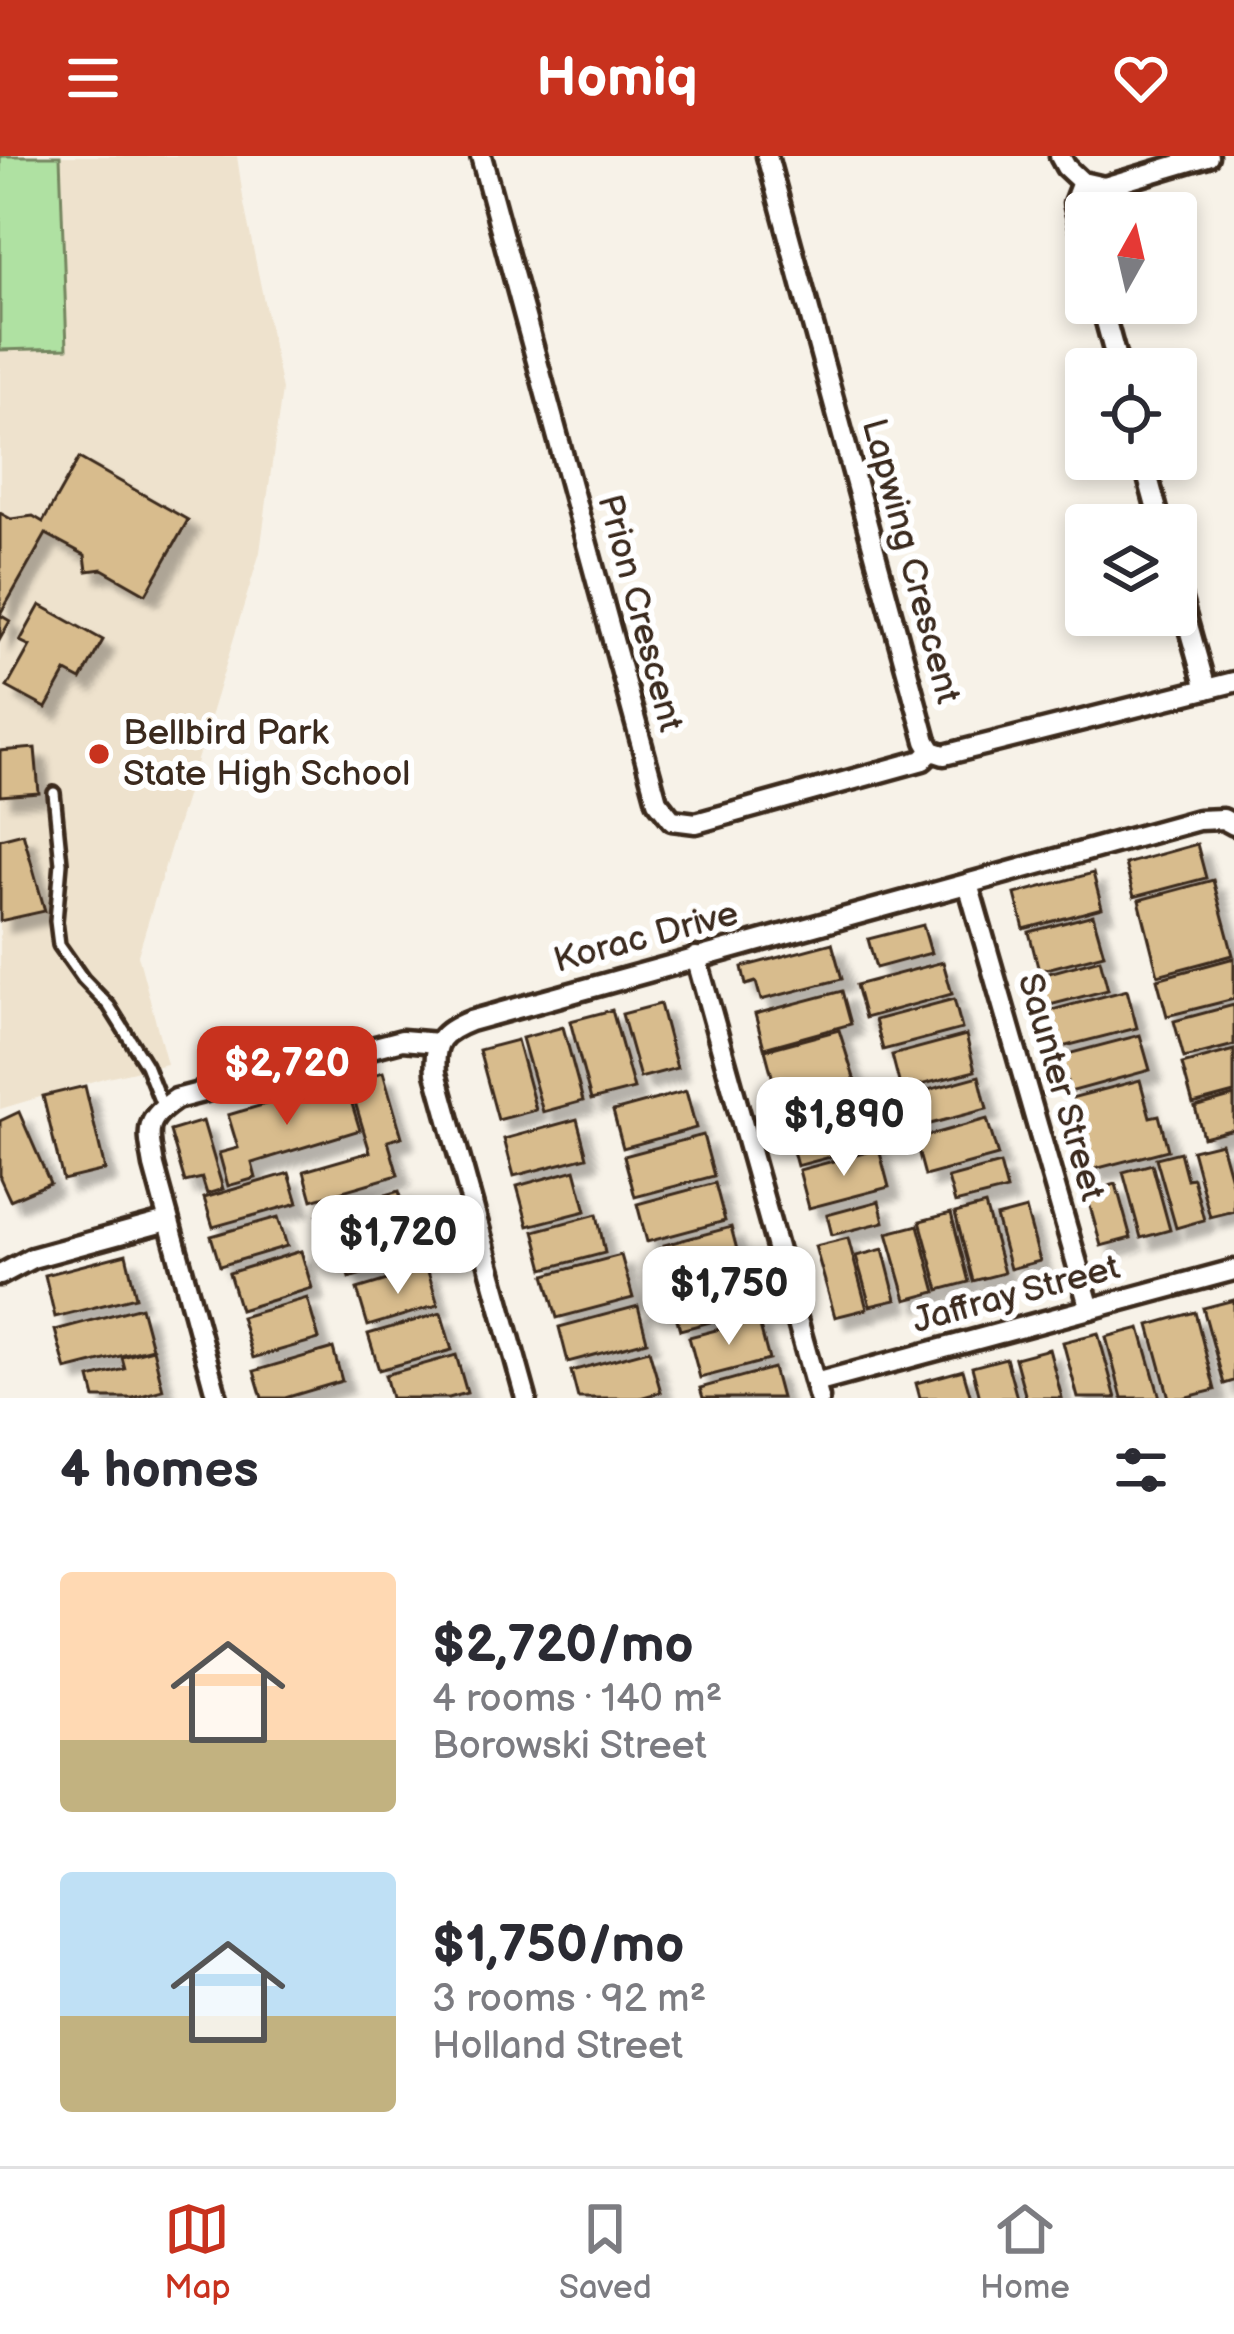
<!DOCTYPE html>
<html lang="en">
<head>
<meta charset="utf-8">
<style>
  body { margin:0; font-family:"Balsamiq Sans",sans-serif; background:#f7f7f7; color:#2b2b33; height:100vh; display:flex; flex-direction:column; font-size:45px; white-space:nowrap }
  * { box-sizing:border-box; margin:0 }
  p { font-size:39px; color:#7c7c81 }
  .icon { flex:none; width:66px; height:66px; fill:none; stroke:currentColor; stroke-width:2; stroke-linecap:round; stroke-linejoin:round }
  .map { position:relative; height:1242px; overflow:hidden }
  .details { display:flex; flex-direction:column; background:#fff; flex:1 }
  .details>* { flex:none }
  .needle { width:78px; rotate:8deg }
  .buttons { position:absolute; left:1065px; top:36px; display:grid; gap:24px }
  .buttons a { display:grid; place-items:center; width:132px; height:132px; border-radius:12px; background:#fff; box-shadow:0 6px 18px #0003; font-size:60px }
  .price { position:absolute; translate:-50% -102px; padding:0 27px; border-radius:24px; background:#fff; color:#222; font-size:39px; line-height:78px; filter:drop-shadow(0 3px 6px #0008) }
  .price::after { content:''; position:absolute; left:50%; top:72px; width:36px; height:27px; margin-left:-18px; background:inherit; clip-path:polygon(0 0,100% 0,50% 100%) }
  .price.current { background:#c8321e; color:#fff }
  ul { padding:0; list-style:none }
  li { display:flex; align-items:center; gap:36px; height:300px; padding:0 60px }
  li span { display:grid; place-items:center; flex:none; width:336px; height:240px; border-radius:12px; color:#555 }
  li>.icon { margin-inline-start:auto }
  span .icon { width:144px; height:144px; fill:#fffc; stroke-width:1 }
  li b { font-size:51px }
  h2 { display:flex; justify-content:space-between; align-items:center; height:144px; padding:0 60px; font-size:51px }
  header { display:flex; justify-content:space-between; align-items:center; height:156px; padding:0 60px; background:#c8321e; color:#fff; font-size:54px; font-weight:700 }
  .tabs { display:flex; justify-content:space-around; align-items:center; height:168px; border-top:3px solid #e1e1e2; background:#fff; font-size:33px; color:#7c7c81 }
  .tabs a { display:grid; justify-items:center; gap:6px }
  .tabs .current { color:#c8321e }
  .map>svg:first-child { display:block }
  .built { fill:#eee2cd }
  .green { fill:#afe1a2; stroke:#758660; stroke-width:3 }
  .building { fill:#d8bc8d; stroke:#3b2a1e; stroke-width:3; filter:url(#shadow) }
  .lines { fill:none; stroke-linecap:round; stroke-linejoin:round }
  .service-casing { stroke:#3b2a1e; stroke-width:18 }
  .minor-casing { stroke:#3b2a1e; stroke-width:27 }
  .service { stroke:#fff; stroke-width:9 }
  .minor { stroke:#fff; stroke-width:18 }
  .poi-dot { fill:#c8321e; stroke:#fff; stroke-width:4.5 }
  .labels { text-anchor:middle; dominant-baseline:central; stroke-width:12; stroke-linejoin:round; paint-order:stroke }
  .street-label { font-size:36px; fill:#3b2a1e; stroke:#fff }
  .poi-label { font-size:36px; fill:#3b2a1e; stroke:#fff; text-anchor:start }
</style>
</head>
<body>
<header><svg class="icon" aria-label="menu" viewBox="0 0 24 24"><path d="M4 6h16M4 12h16M4 18h16"/></svg>Homiq<svg class="icon" aria-label="heart" viewBox="0 0 24 24"><path d="M12 20l-8-8c-3-5 5-10 8-4 3-6 11-1 8 4z"/></svg></header>
<div class="map">
<svg width="1234" height="1242" viewBox="0 0 1234 1242">
  <defs>
    <filter id="shadow"><feDropShadow dx="11" dy="11" stdDeviation="3" flood-color="#0004"/></filter>
  </defs>
  <rect width="100%" height="100%" fill="#f7f2e8"/>
  <filter id="ink" filterUnits="userSpaceOnUse"><feTurbulence type="fractalNoise" baseFrequency=".00833" numOctaves="2"/><feDisplacementMap in="SourceGraphic" scale="24" xChannelSelector="R" yChannelSelector="G"/><feConvolveMatrix kernelMatrix="1 2 1 2 8 2 1 2 1" color-interpolation-filters="sRGB"/></filter>
  <g filter="url(#ink)">
    <!-- built -->
    <path class="built" d="M0,0h237l7,48 38,186 -22,162 -122,403 29,109 -60,13 -107,32z"/>
    <!-- green -->
    <path class="green" d="M0,0h60l7,192 -67,2z"/>
    <!-- building -->
    <g class="building">
      <path d="M79,302l109,62 -42,74 -44,-25 -15,2 -2,-16 -39,-21 -46,81 10,6 -10,18v-126l11,6 22,-3 10,6z"/>
      <path d="M40,449l63,35 -22,40 -15,-8 -20,36 -39,-21 23,-41 -10,-5z"/>
      <path d="M35,592l4,45 -39,3v-45z"/>
      <path d="M23,677l22,78 -45,10v-82z"/>
      <path d="M1197,688l9,34 -72,19 -9,-33z"/>
      <path d="M1093,717l9,35 -78,21 -9,-35z"/>
      <path d="M1213,724l20,75 -75,20 -19,-75z"/>
      <path d="M1093,759l11,39 -65,17 -10,-39z"/>
      <path d="M923,769l8,28 -55,15 -8,-29z"/>
      <path d="M832,787l10,36 -81,21 -5,-18 -10,3 -4,-18z"/>
      <path d="M1234,802v41l-67,17 -10,-37z"/>
      <path d="M1100,803l8,31 -62,16 -8,-30z"/>
      <path d="M943,806l9,32 -87,24 -9,-33z"/>
      <path d="M1127,834l10,38 -79,20 -10,-37z"/>
      <path d="M842,835l9,33 -87,24 -9,-34z"/>
      <path d="M954,843l8,30 -79,21 -8,-30z"/>
      <path d="M660,848l17,64 -37,10 -18,-64z"/>
      <path d="M1234,849v40l-50,13 -10,-37z"/>
      <path d="M612,854l22,79 -43,11 -21,-79z"/>
      <path d="M563,871l20,74 -40,11 -21,-74z"/>
      <path d="M839,874l21,67 -77,20 -18,-67z"/>
      <path d="M966,879l9,36 -74,19 -9,-35z"/>
      <path d="M1140,879l10,35 -80,22 -10,-36z"/>
      <path d="M517,884l19,70 -38,10 -19,-70z"/>
      <path d="M1234,894v43l-41,11 -11,-40z"/>
      <path d="M383,916l19,65 -14,4 10,34 -86,25 -8,-29 66,-19 -21,-70z"/>
      <path d="M979,920l8,33 -76,20 -9,-32z"/>
      <path d="M1140,924l10,37 9,-2 9,35 -77,20 -20,-72z"/>
      <path d="M345,925l15,49 -108,33 4,15 -28,8 -9,-33 19,-5 -10,-33z"/>
      <path d="M85,930l20,84 -42,10 -20,-84z"/>
      <path d="M686,935l10,37 -73,20 -10,-37z"/>
      <path d="M1234,940v33l-31,8 -8,-30z"/>
      <path d="M865,952l10,37 -78,21 -10,-37z"/>
      <path d="M19,956l31,71 -40,17 -10,-22v-57z"/>
      <path d="M577,963l10,38 -73,19 -10,-37z"/>
      <path d="M987,963l11,37 -73,20 -10,-37z"/>
      <path d="M203,965l20,68 -16,5 -5,-16 -17,4 -15,-51z"/>
      <path d="M703,979l11,41 -79,21 -11,-41z"/>
      <path d="M1221,987l13,47v21l-24,6 -18,-67z"/>
      <path d="M879,993l10,38 -80,21 -10,-38z"/>
      <path d="M1180,996l7,27 6,-1 11,42 -28,8 -20,-70z"/>
      <path d="M1000,1008l7,26 -52,13 -7,-25z"/>
      <path d="M1152,1008l18,66 -29,8 -18,-66z"/>
      <path d="M575,1014l11,41 -58,15 -11,-40z"/>
      <path d="M289,1017l9,30 -85,24 -9,-29z"/>
      <path d="M715,1027l10,38 -78,21 -10,-38z"/>
      <path d="M1116,1028l15,54 -30,8 -15,-54z"/>
      <path d="M399,1035l7,25 -81,24 -8,-25z"/>
      <path d="M879,1045l5,21 -52,13 -5,-20z"/>
      <path d="M985,1049l19,68 -31,8 -18,-68z"/>
      <path d="M1026,1053l14,52 -30,8 -14,-52z"/>
      <path d="M951,1057l18,69 -30,8 -19,-69z"/>
      <path d="M597,1058l8,39 -61,16 -10,-38z"/>
      <path d="M278,1061l9,29 -67,20 -9,-30z"/>
      <path d="M413,1063l11,37 -75,22 -11,-37z"/>
      <path d="M918,1069l18,67 -30,8 -19,-67z"/>
      <path d="M731,1071l10,38 -66,18 -11,-38z"/>
      <path d="M848,1082l19,71 -32,8 -20,-71z"/>
      <path d="M883,1093l13,51 -26,6 -14,-50z"/>
      <path d="M301,1095l11,37 -72,22 -11,-37z"/>
      <path d="M126,1098l10,43 -81,20 -10,-42z"/>
      <path d="M621,1099l12,43 -76,20 -12,-43z"/>
      <path d="M427,1112l11,37 -70,21 -11,-37z"/>
      <path d="M743,1119l10,36 -73,19 -10,-35z"/>
      <path d="M307,1142l12,41 -66,19 -12,-41z"/>
      <path d="M1234,1144v81l-10,3 -21,-76z"/>
      <path d="M638,1150l9,35 -79,21 -9,-35z"/>
      <path d="M141,1151l11,41 -86,22 -11,-40z"/>
      <path d="M1195,1156l20,78 -32,8h-14l-20,-73z"/>
      <path d="M441,1157l11,37 -73,20 -11,-36z"/>
      <path d="M758,1163l11,41 -69,18 -11,-41z"/>
      <path d="M1140,1172l20,70h-38l-16,-61z"/>
      <path d="M1098,1177l18,65h-38l-15,-56z"/>
      <path d="M333,1192l9,33 -57,17h-23l-8,-27z"/>
      <path d="M153,1193l10,41 -30,8h-38l-5,-20 35,-9 -3,-12z"/>
      <path d="M1049,1193l13,49h-36l-11,-40z"/>
      <path d="M649,1194l12,42 -21,6h-62l-7,-27z"/>
      <path d="M456,1199l11,38 -18,5h-58l-6,-23z"/>
      <path d="M1006,1202l11,40h-37l-8,-31z"/>
      <path d="M773,1212l8,30h-78l-3,-10z"/>
      <path d="M963,1214l8,28h-51l-4,-15z"/>
    </g>
    <g class="lines">
      <defs>
        <path id="service" d="M54,637l7,70 -5,58 3,24 24,34 26,27 37,59 17,43"/>
        <g id="minor">
          <path d="M481,0l176,645 15,19 24,3 227,-63 9,-9"/>
          <path d="M767,0l159,585 6,10 12,4 290,-73"/>
          <path d="M1060,0l6,11 16,15 22,5 104,-31"/>
          <path d="M1082,26l-8,21 12,45"/>
          <path d="M1101,147l18,66"/>
          <path d="M1143,303l18,66"/>
          <path d="M1176,426l30,107"/>
          <path d="M968,728l122,425"/>
          <path d="M696,801l123,441"/>
          <path d="M0,1119l32,-17 135,-37"/>
          <path d="M815,1227l419,-113"/>
          <path d="M217,1242l-63,-232c-6,-36 -11,-45 22,-67l226,-59 36,3"/>
          <path d="M526,1242l-90,-325c-3,-32 6,-41 34,-52l728,-201 25,-1 11,6"/>
        </g>
      </defs>
      <!-- service casing -->
      <use href="#service" class="service-casing"/>
      <!-- minor casing -->
      <use href="#minor" class="minor-casing"/>
      <!-- service -->
      <use href="#service" class="service"/>
      <!-- minor -->
      <use href="#minor" class="minor"/>
    </g>
  </g>
  <!-- markers -->
  <circle class="poi-dot" cx="99" cy="598" r="12"/>
  <g class="labels">
    <!-- street labels -->
    <g class="street-label">
      <text transform="translate(911 405) rotate(75)">Lapwing Crescent</text>
      <text transform="translate(640 457) rotate(75)">Prion Crescent</text>
      <text transform="translate(646 781) rotate(-15)">Korac Drive</text>
      <text transform="translate(1061 931) rotate(74)">Saunter Street</text>
      <text transform="translate(1016 1138) rotate(-15)">Jaffray Street</text>
    </g>
    <!-- poi labels -->
    <g class="poi-label">
      <text x="123" y="577">Bellbird Park<tspan x="123" dy="41">State High School</tspan></text>
    </g>
  </g>
</svg>
<div class="buttons">
<a><svg class="needle" viewBox="-14 -14 28 28"><path d="M0-13l5 13h-10z" fill="#e53935"/><path d="M0 13l5-13h-10z" fill="#7c7c81"/></svg></a>
<a><svg class="icon" aria-label="locate" viewBox="0 0 24 24"><circle cx="12" cy="12" r="6"/><path d="M12 2v4M12 18v4M2 12h4M18 12h4"/></svg></a>
<a><svg class="icon" aria-label="layers" viewBox="0 0 24 24"><path d="M12 4l9 5-9 5-9-5zM3 14l9 5 9-5"/></svg></a>
</div>
<b class="price current" style="left:287px;top:972px">$2,720</b>
<b class="price" style="left:844px;top:1023px">$1,890</b>
<b class="price" style="left:398px;top:1141px">$1,720</b>
<b class="price" style="left:729px;top:1192px">$1,750</b>
</div>
<section class="details">
<h2>4 homes<svg class="icon" aria-label="filters" viewBox="0 0 24 24"><path d="M4 7h16M4 17h16"/><circle cx="9" cy="7" r="2"/><circle cx="15" cy="17" r="2"/></svg></h2>
<ul>
<li><span style="background:linear-gradient(#ffd9b3 70%,#c2b280 0)"><svg class="icon" aria-label="home" viewBox="0 0 24 24"><path d="M3 11l9-7 9 7M6 9v11h12V9"/></svg></span><div><b>$2,720/mo</b><p>4 rooms · 140 m²</p><p>Borowski Street</p></div></li>
<li><span style="background:linear-gradient(#bfe0f5 60%,#c2b280 0)"><svg class="icon" aria-label="home" viewBox="0 0 24 24"><path d="M3 11l9-7 9 7M6 9v11h12V9"/></svg></span><div><b>$1,750/mo</b><p>3 rooms · 92 m²</p><p>Holland Street</p></div></li>
</ul>
</section>
<nav class="tabs">
<a class="current"><svg class="icon" aria-label="map" viewBox="0 0 24 24"><path d="M3 6l6-2 6 2 6-2v14l-6 2-6-2-6 2zM9 4v14M15 6v14"/></svg>Map</a>
<a><svg class="icon" aria-label="saved" viewBox="0 0 24 24"><path d="M7 4h10v16l-5-4-5 4z"/></svg>Saved</a>
<a><svg class="icon" aria-label="home" viewBox="0 0 24 24"><path d="M3 11l9-7 9 7M6 9v11h12V9"/></svg>Home</a>
</nav>
</body>
</html>
